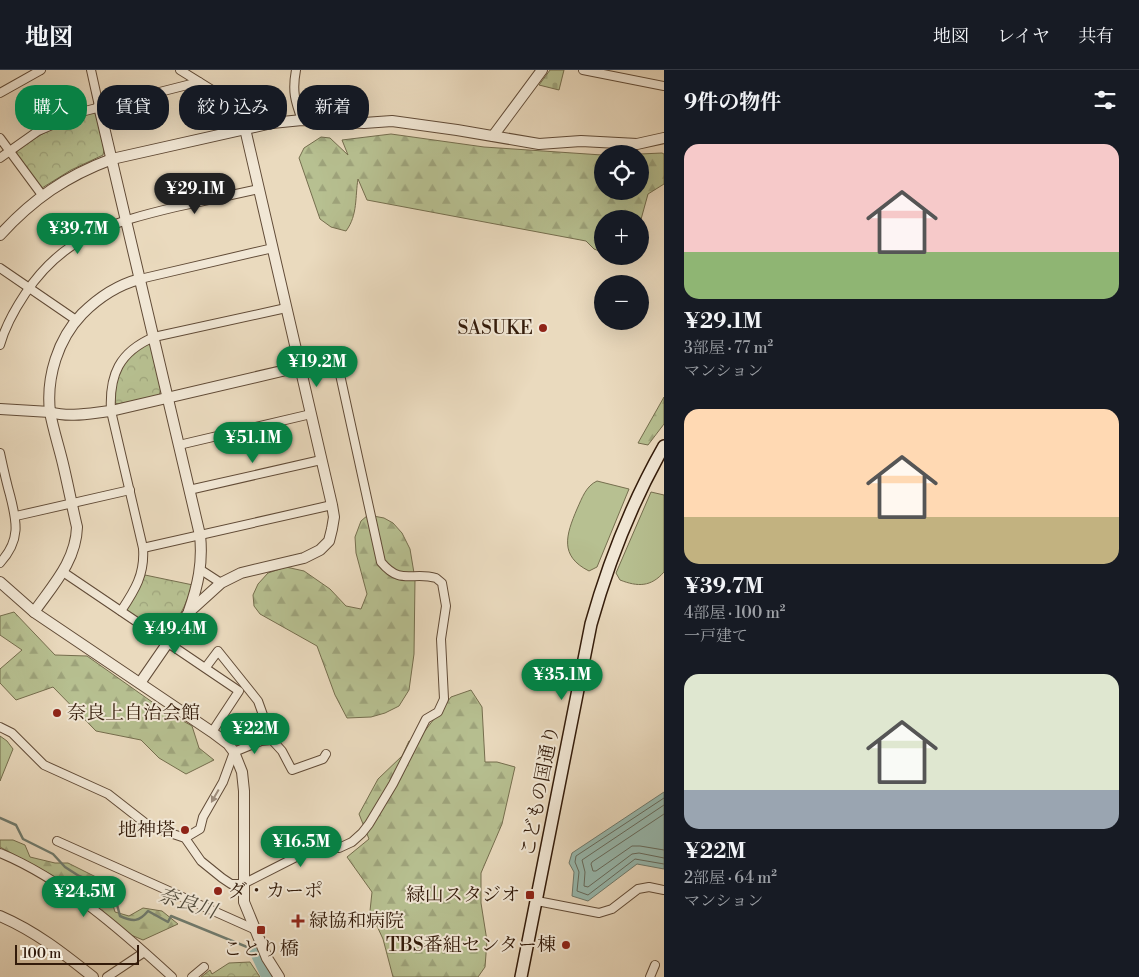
<!DOCTYPE html>
<html lang="ja">
<head>
<meta charset="utf-8">
<style>
  body { margin:0; font-family:"Libre Bodoni","Noto Serif JP",serif; background:#20242c; color:#f1f3f6; height:100vh; display:flex; flex-direction:column; font-size:19px; white-space:nowrap }
  * { box-sizing:border-box; margin:0 }
  p { font-size:16px; color:#9ea1a6 }
  .icon { flex:none; width:28px; height:28px; fill:none; stroke:currentColor; stroke-width:2; stroke-linecap:round; stroke-linejoin:round }
  .map { position:relative; flex:1; overflow:hidden }
  .side { display:flex; flex-direction:column; background:#171b24; width:475px }
  .side>* { flex:none }
  .banner { position:absolute; left:15px; top:15px; width:475px; height:45px; display:flex; gap:10px }
  .buttons { position:absolute; left:594px; top:75px; display:grid; gap:10px }
  .buttons a { display:grid; place-items:center; width:55px; height:55px; border-radius:50%; background:#171b24; box-shadow:0 5px 20px #0002; font-size:25px }
  .scale { position:absolute; left:15px; bottom:12px; width:124px; box-sizing:border-box; padding-left:5px; border:2px solid #331b0a; border-top:0; font-size:14px; line-height:18px; white-space:nowrap; color:#331b0a; -webkit-text-stroke:4px #f1e7d5; paint-order:stroke }
  .price { position:absolute; translate:-50% -42px; padding:0 11px; border-radius:18px; background:#0b8043; color:#fff; font-size:16px; line-height:32px; filter:drop-shadow(0 1px 2px #0008) }
  .price::after { content:''; position:absolute; left:50%; top:30px; width:15px; height:11px; margin-left:-8px; background:inherit; clip-path:polygon(0 0,100% 0,50% 100%) }
  .price.active { background:#222; color:#fff }
  ul { padding:0; list-style:none }
  li { display:grid; align-content:center; gap:10px; height:265px; padding:0 20px }
  li span { display:grid; place-items:center; height:155px; border-radius:15px; color:#555 }
  li>.icon { margin-inline-start:auto }
  span .icon { width:90px; height:90px; fill:#fffc; stroke-width:1 }
  li b { font-size:21px }
  h2 { display:flex; justify-content:space-between; align-items:center; height:60px; padding:0 20px; font-size:21px }
  .chip { padding:0 18px; border-radius:20px; background:#171b24; box-shadow:0 5px 20px #0002; font-size:18px; line-height:45px }
  .chip.active { background:#0b8043; color:#fff }
  header { display:flex; align-items:center; gap:30px; box-sizing:border-box; height:70px; padding:0 25px; background:#171b24; border-bottom:1px solid #363941 }
  header strong { font-size:24px }
  nav { display:flex; gap:28px; margin-inline-start:auto; font-size:18px }
  main { display:flex; flex:1; min-height:0 }
  .map>svg:first-child { display:block }
  .green { fill:#b7c091; stroke:#756e4e }
  .forest { fill:url(#forest-firs); stroke:#756e4e }
  .cemetery { fill:url(#cemetery-stones); stroke:#756e4e }
  .park { fill:url(#park-crowns); stroke:#756e4e }
  .water { fill:#98bbb1; stroke:#707b6e }
  .lines { fill:none; stroke-linecap:round; stroke-linejoin:round }
  .shore { stroke:#666b5e; stroke-width:1 }
  .stream { stroke:#707b6e; stroke-width:2.5 }
  .river { stroke:#98bbb1; stroke-width:15 }
  .minor-casing { stroke:#614b37; stroke-width:10 }
  .tertiary-casing { stroke:#614b37; stroke-width:12 }
  .secondary-casing { stroke:#331b0a; stroke-width:14 }
  .minor { stroke:#f1e7d5; stroke-width:8 }
  .tertiary { stroke:#f1e7d5; stroke-width:10 }
  .secondary { stroke:#f1e7d5; stroke-width:11 }
  .oneway { fill:#9c8b7a }
  .poi-dot { fill:#8f2418; stroke:#f1e7d5; stroke-width:2 }
  .labels { text-anchor:middle; dominant-baseline:central; stroke-width:4; stroke-linejoin:round; paint-order:stroke }
  .poi-label { font-size:19px; fill:#331b0a; stroke:#f1e7d5; text-anchor:end }
  .street-label { font-size:19px; fill:#331b0a; stroke:#f1e7d5 }
  .water-label { font-size:20px; font-style:italic; fill:#514b3c; stroke:#f1e7d5 }
</style>
</head>
<body>
<header>
<strong>地図</strong>
<nav><a>地図</a><a>レイヤ</a><a>共有</a></nav>
</header>
<main>
<div class="map">
<svg width="664" height="907" viewBox="0 0 664 907">
  <defs>
    <pattern id="forest-firs" width="22" height="20" patternUnits="userSpaceOnUse" patternTransform="scale(1.25)"><rect width="22" height="20" fill="#b7c091"/><path d="M5 1l3.5 6h-7zM16 11l3.5 6h-7z" fill="#9ea47c"/></pattern>
    <pattern id="cemetery-stones" width="16" height="16" patternUnits="userSpaceOnUse" patternTransform="scale(1.25)"><rect width="16" height="16" fill="#b7c091"/><path d="M2 7V4a2 2 0 0 1 4 0v3zM10 15v-3a2 2 0 0 1 4 0v3z" fill="#9ea47c"/></pattern>
    <pattern id="park-crowns" width="20" height="18" patternUnits="userSpaceOnUse" patternTransform="scale(1.25)"><rect width="20" height="18" fill="#b7c091"/><path d="M2 6a3 3 0 1 1 6 0M12 15a3 3 0 1 1 6 0" fill="none" stroke="#9ea47c"/></pattern>
  </defs>
  <rect width="100%" height="100%" fill="#eadabe"/>
  <filter id="stains"><feTurbulence type="fractalNoise" baseFrequency=".004" numOctaves="4"/><feColorMatrix values="0 0 0 0 .2 0 0 0 0 .09 0 0 0 0 .02 0 0 0 .5 -.17"/></filter>
  <radialGradient id="worn" r=".72"><stop offset=".6" stop-color="#630" stop-opacity="0"/><stop offset="1" stop-color="#630" stop-opacity=".3"/></radialGradient>
  <!-- green -->
  <g class="green">
    <path d="M597,411l32,8 -32,78 -8,4c-30,-15 -23,-36 -12,-62 5,-11 9,-23 20,-28z"/>
    <path d="M651,422l13,3v77c-13,15 -26,15 -44,8l-4,-7z"/>
    <path d="M0,666l7,5 6,8 -13,32z"/>
  </g>
  <!-- forest -->
  <g class="forest">
    <path d="M391,64l93,13 118,8v36h38v-37l22,-1 2,1v30l-16,10 -8,29v-4h-38v33l-8,-3 -8,-8 -219,-41 -9,-21c-3,17 0,36 -12,52l-15,-4 -11,-8 -21,-61 5,-10 17,-11 9,1 18,17 -6,-15z"/>
    <path d="M664,327v27l-16,21 -10,-2z"/>
    <path d="M368,445l16,3 9,5 9,10 8,16 5,30 -1,75 -5,36 -10,16 -14,7 -14,4 -24,1 -12,-23 -18,-49 -57,-32 -6,-8 -1,-11 5,-11 10,-11 18,-6 18,4 26,18 16,17 15,3 6,-15 -11,-41 -1,-16 6,-16z"/>
    <path d="M14,542l41,43 32,1 75,53 30,17 7,22 15,12 -28,14 -27,-16 -18,-18 -45,-9 -43,-44 -37,13 -16,-17v-14l22,-19 -22,-15v-19z"/>
    <path d="M471,620l11,17 3,55h12l18,5 -13,57 -21,49v30l6,38 -2,26 -7,10h-85l-10,-38 -13,-28 2,-19 -25,-35 22,-18 -10,-25 19,-35 24,-23 7,-15h8l34,-44z"/>
    <path d="M0,770h13l12,5 5,12 25,6h13l38,19 9,30 14,4 14,-8 19,3 16,13 -35,16 -12,-5 -79,-60 -52,-28z"/>
  </g>
  <!-- cemetery -->
  <path class="cemetery" d="M550,0h14l-5,20 -20,-5z"/>
  <!-- park -->
  <g class="park">
    <path d="M93,42l4,2 7,36 -1,5 -32,15 -29,18 -26,-33 1,-4c23,-18 48,-30 76,-39z"/>
    <path d="M150,272l11,47 -2,7 -41,8 -5,-2c2,-26 12,-49 37,-60z"/>
    <path d="M145,505l48,10 -9,22 -15,28h-6l-36,-24 1,-5z"/>
    <path d="M250,892l10,15h-59l9,-7 2,4 17,-11z"/>
  </g>
  <!-- water -->
  <path class="water" d="M664,722v77l-27,-5 -49,37 -16,-5 2,-24 -5,-9 3,-10z"/>
  <g class="lines">
    <!-- shore -->
    <g class="shore">
      <path d="M664,728l-88,58 -1,6 4,10 -2,19 11,4 47,-36 29,5"/>
      <path d="M664,735l-82,55 3,12 -1,14 4,1 44,-33 7,-1 25,5"/>
      <path d="M664,744l-72,48 -1,2 2,7h3l36,-25h8l24,4"/>
    </g>
    <!-- stream -->
    <path class="stream" d="M0,748l16,7 7,14 30,15 12,13 14,9 27,10 9,11 5,19c13,6 19,6 28,-5l20,11 3,-6 86,35"/>
    <!-- river -->
    <path class="river" d="M257,881l12,26"/>
    <defs>
      <g id="minor">
        <path d="M91,0l8,36"/>
        <path d="M180,0l37,23"/>
        <path d="M296,0c-4,21 -1,31 6,50"/>
        <path d="M583,0l81,16"/>
        <path d="M0,23l41,-23"/>
        <path d="M0,68l42,57"/>
        <path d="M0,88l38,-27 47,-20 114,-29"/>
        <path d="M0,198l76,52"/>
        <path d="M140,209l133,-31"/>
        <path d="M0,275c5,-18 15,-36 25,-51 38,-58 88,-72 151,-87 28,-6 55,-12 83,-18"/>
        <path d="M179,375l132,-31"/>
        <path d="M0,383c3,14 6,28 10,42 7,27 11,45 -10,68"/>
        <path d="M189,420l132,-30"/>
        <path d="M16,446l114,-26"/>
        <path d="M143,478l189,-43"/>
        <path d="M201,500l20,13"/>
        <path d="M63,502l176,119 -27,41"/>
        <path d="M121,541c14,-21 24,-37 22,-63l-32,-137c-2,-36 8,-59 43,-74l132,-29"/>
        <path d="M206,597l12,-16 40,50 14,39 10,11 10,19 31,-11 3,-5"/>
        <path d="M0,657l12,6 32,32 64,29 41,32 36,12 16,23 21,17 9,6h12l63,-32 16,-4h17l13,-6 10,-9 7,-9 24,-40 33,-65 12,-7 6,-13 -3,-60 5,-33 -4,-23 -6,-5c-24,-7 -35,8 -55,-16l-42,-192 -9,-9 -31,6"/>
        <path d="M185,768l15,-9 3,-12 20,-35 11,-30 27,-11 11,-1"/>
        <path d="M57,771l199,89"/>
        <path d="M0,783c63,26 122,78 172,124"/>
        <path d="M537,831l62,12 13,-4 26,-20 11,-2 15,3"/>
        <path d="M107,907l36,-24"/>
        <path d="M192,907l12,-10"/>
        <path d="M650,907l5,-12"/>
      </g>
      <g id="tertiary">
        <path d="M99,36l101,429c3,28 -2,50 -11,76"/>
        <path d="M493,66l49,-66"/>
        <path d="M0,165c33,-36 66,-59 112,-76l160,-36 30,-3 62,3 28,-2 65,9 82,14 42,-3 56,3 27,-6"/>
        <path d="M0,339l50,3c20,6 41,1 61,-1l188,-44"/>
        <path d="M0,512l34,30 178,120 16,12 6,8 8,20 2,19v111l23,56 12,19"/>
        <path d="M34,542c19,-27 42,-51 43,-85 -5,-21 -9,-42 -14,-63 -4,-17 -10,-35 -13,-52 -4,-35 8,-73 32,-98 17,-17 35,-29 58,-35"/>
        <path d="M140,613l49,-71 32,-29 20,-10 63,-15 16,-8 9,-9 3,-12 2,-12 -2,-12 -92,-398 -23,-14"/>
        <path d="M0,846c35,15 63,37 93,61"/>
      </g>
      <path id="secondary" d="M521,907l70,-353c18,-64 40,-120 73,-178"/>
    </defs>
    <!-- minor casing -->
    <use href="#minor" class="minor-casing"/>
    <!-- tertiary casing -->
    <use href="#tertiary" class="tertiary-casing"/>
    <!-- secondary casing -->
    <use href="#secondary" class="secondary-casing"/>
    <!-- minor -->
    <use href="#minor" class="minor"/>
    <!-- tertiary -->
    <use href="#tertiary" class="tertiary"/>
    <!-- secondary -->
    <use href="#secondary" class="secondary"/>
  </g>
  <!-- one-way arrows -->
  <defs><path id="oneway-solid" d="M-6-.8H1V-3.2L6.5 0L1 3.2V.8H-6Z" transform="scale(1.25)"/></defs>
  <use class="oneway" href="#oneway-solid" transform="translate(215 726) rotate(120)"/>
  <!-- markers -->
  <g class="poi-dot">
    <circle cx="543" cy="258" r="5"/>
    <circle cx="57" cy="643" r="5"/>
    <circle cx="185" cy="760" r="5"/>
    <circle cx="218" cy="821" r="5"/>
    <rect x="525" y="820" width="10" height="10" rx="2.5"/>
    <path d="M295.5 843.5h5v5h5v5h-5v5h-5v-5h-5v-5h5z"/>
    <rect x="256" y="855" width="10" height="10" rx="2.5"/>
    <circle cx="566" cy="875" r="5"/>
  </g>
  <g class="labels">
    <!-- poi labels -->
    <g class="poi-label">
      <text x="533" y="258">SASUKE</text>
      <text x="67" y="643" text-anchor="start">奈良上自治会館</text>
      <text x="175" y="760">地神塔</text>
      <text x="228" y="821" text-anchor="start">ダ・カーポ</text>
      <text x="520" y="825">緑山スタジオ</text>
      <text x="309" y="851" text-anchor="start">緑協和病院</text>
      <text x="556" y="875">TBS番組センター棟</text>
      <text x="261" y="879" text-anchor="middle">ことり橋</text>
    </g>
    <!-- street labels -->
    <g class="street-label">
      <text transform="translate(540 721) rotate(-79)">こどもの国通り</text>
    </g>
    <!-- water labels -->
    <g class="water-label">
      <text transform="translate(187 834) rotate(17)">奈良川</text>
    </g>
  </g>
  <rect width="100%" height="100%" filter="url(#stains)"/>
  <rect width="100%" height="100%" fill="url(#worn)"/>
</svg>
<div class="buttons">
<a><svg class="icon" aria-label="locate" viewBox="0 0 24 24"><circle cx="12" cy="12" r="6"/><path d="M12 2v4M12 18v4M2 12h4M18 12h4"/></svg></a>
<a>+</a>
<a>−</a>
</div>
<div class="scale">100 m</div>
<b class="price active" style="left:195px;top:145px">¥29.1M</b>
<b class="price" style="left:78px;top:185px">¥39.7M</b>
<b class="price" style="left:317px;top:318px">¥19.2M</b>
<b class="price" style="left:253px;top:394px">¥51.1M</b>
<b class="price" style="left:175px;top:585px">¥49.4M</b>
<b class="price" style="left:562px;top:631px">¥35.1M</b>
<b class="price" style="left:255px;top:685px">¥22M</b>
<b class="price" style="left:301px;top:798px">¥16.5M</b>
<b class="price" style="left:84px;top:848px">¥24.5M</b>
<div class="banner">
<a class="chip active">購入</a>
<a class="chip">賃貸</a>
<a class="chip">絞り込み</a>
<a class="chip">新着</a>
</div>
</div>
<section class="side">
<h2>9件の物件<svg class="icon" aria-label="filters" viewBox="0 0 24 24"><path d="M4 7h16M4 17h16"/><circle cx="9" cy="7" r="2"/><circle cx="15" cy="17" r="2"/></svg></h2>
<ul>
<li><span style="background:linear-gradient(#f6c9c9 70%,#8fb573 0)"><svg class="icon" aria-label="home" viewBox="0 0 24 24"><path d="M3 11l9-7 9 7M6 9v11h12V9"/></svg></span><div><b>¥29.1M</b><p>3部屋 · 77 m²</p><p>マンション</p></div></li>
<li><span style="background:linear-gradient(#ffd9b3 70%,#c2b280 0)"><svg class="icon" aria-label="home" viewBox="0 0 24 24"><path d="M3 11l9-7 9 7M6 9v11h12V9"/></svg></span><div><b>¥39.7M</b><p>4部屋 · 100 m²</p><p>一戸建て</p></div></li>
<li><span style="background:linear-gradient(#dfe7d0 75%,#9aa5b1 0)"><svg class="icon" aria-label="home" viewBox="0 0 24 24"><path d="M3 11l9-7 9 7M6 9v11h12V9"/></svg></span><div><b>¥22M</b><p>2部屋 · 64 m²</p><p>マンション</p></div></li>
</ul>
</section>
</main>
</body>
</html>
